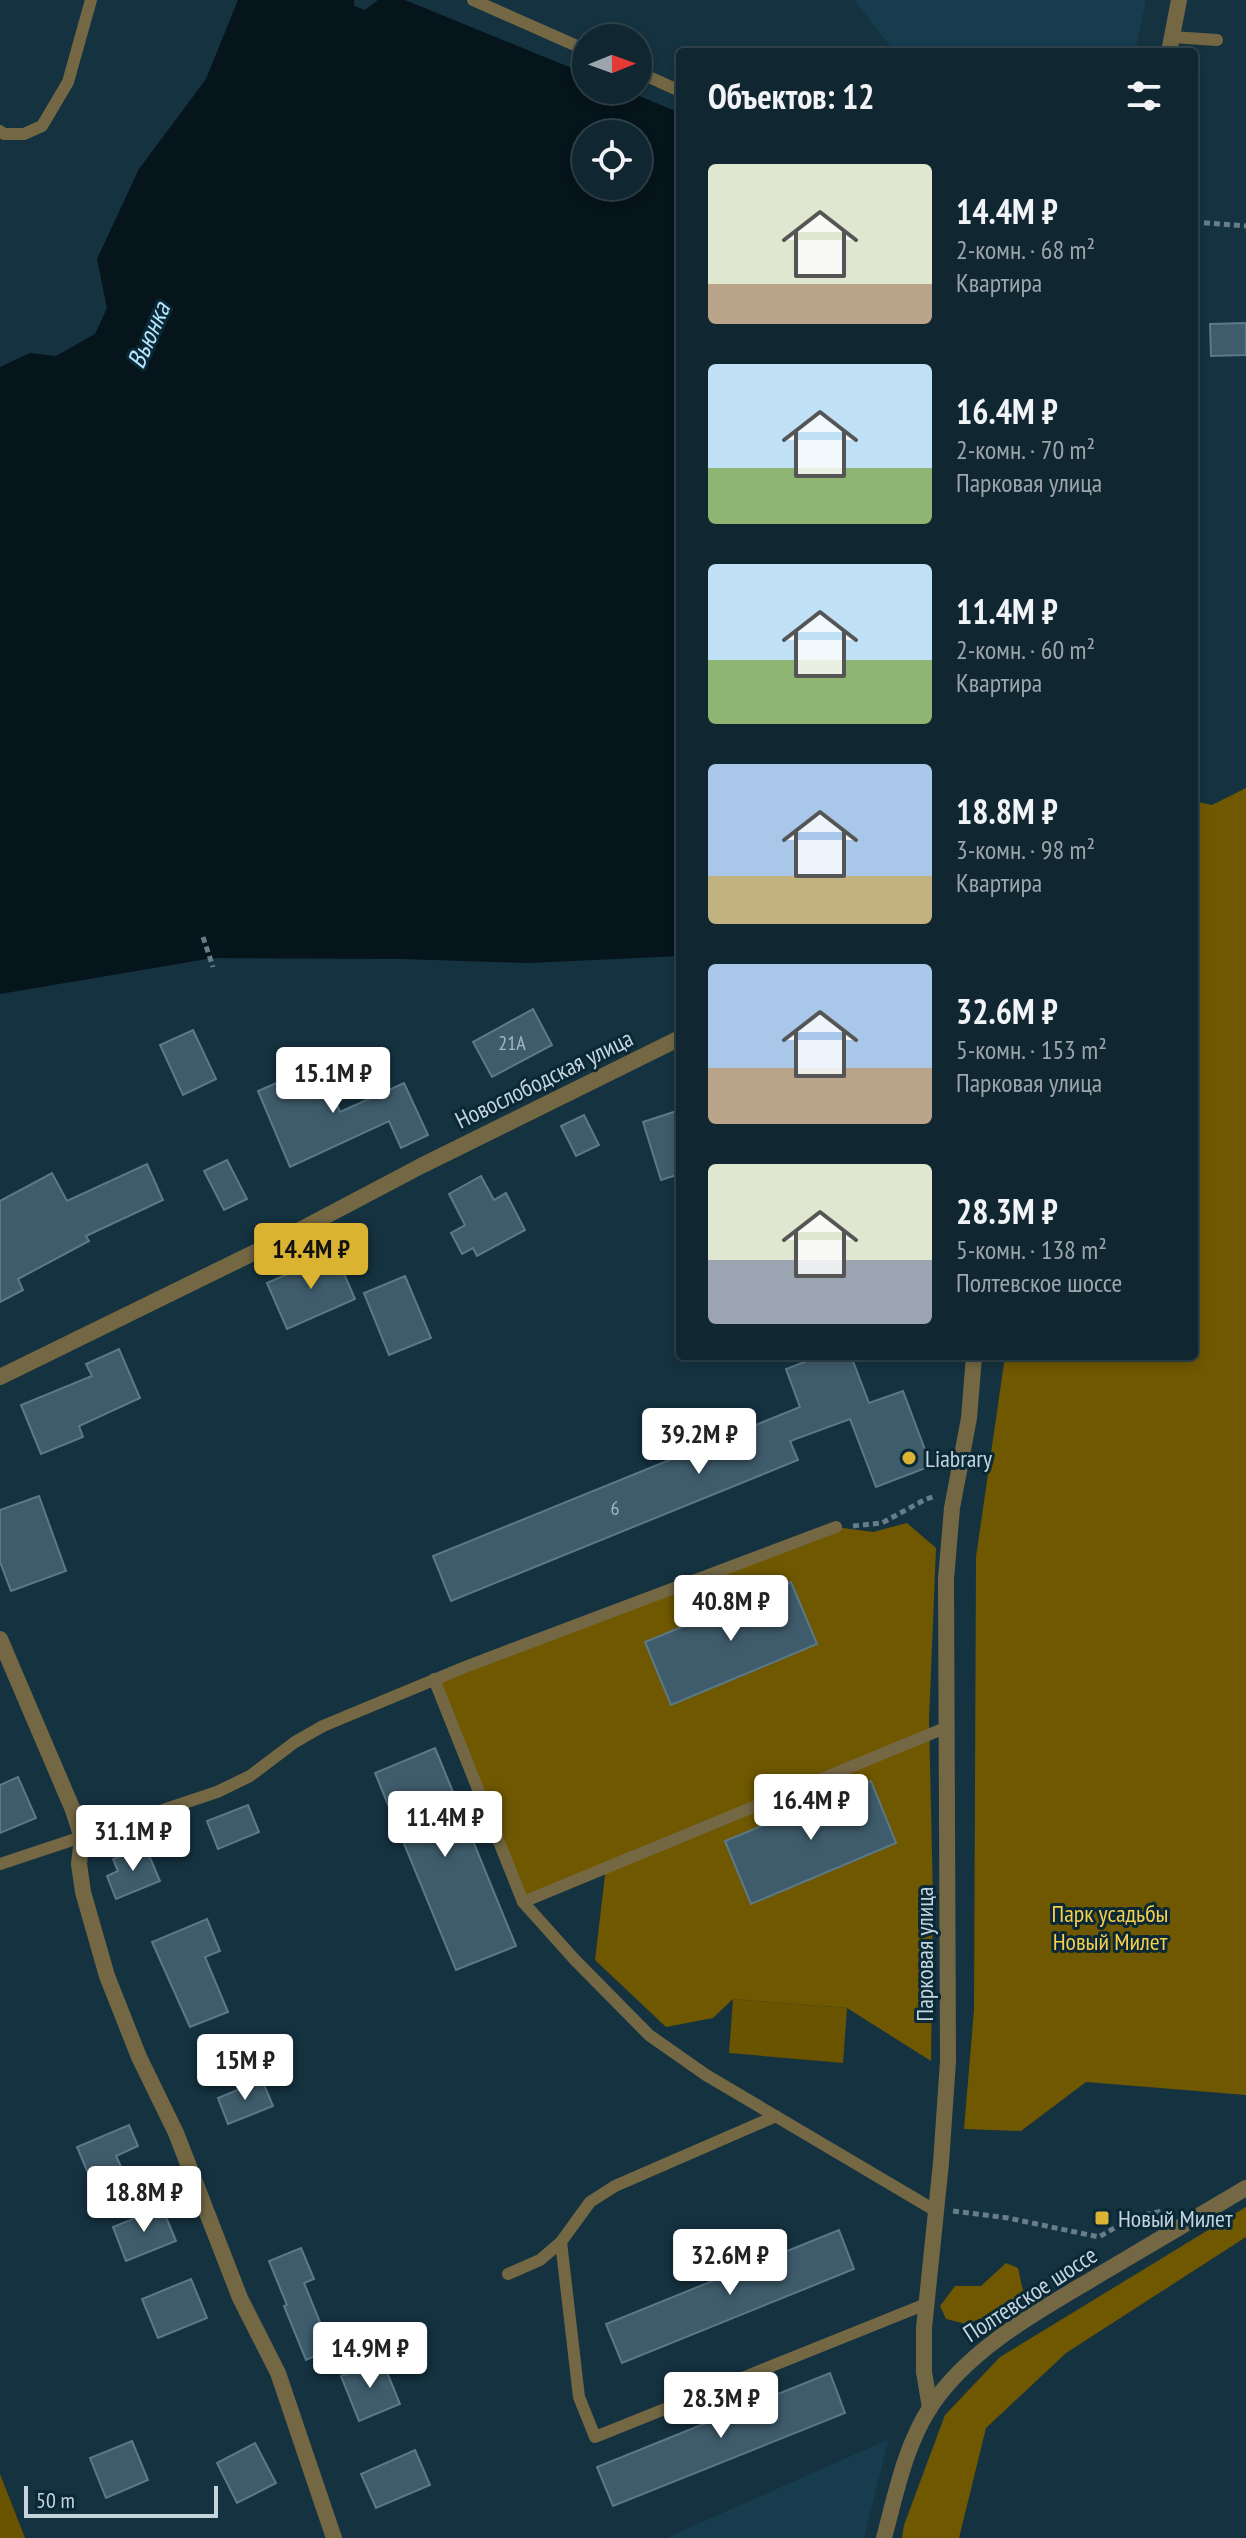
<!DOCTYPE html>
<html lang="ru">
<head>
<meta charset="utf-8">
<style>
  body { margin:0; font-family:"PT Sans Narrow",sans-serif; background:#1e323c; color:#f1f3f6; height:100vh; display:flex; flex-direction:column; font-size:30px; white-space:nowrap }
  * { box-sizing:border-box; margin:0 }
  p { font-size:26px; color:#9ca5ab }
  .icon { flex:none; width:44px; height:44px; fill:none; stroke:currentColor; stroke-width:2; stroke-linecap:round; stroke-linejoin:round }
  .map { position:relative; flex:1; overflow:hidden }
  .side { position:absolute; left:676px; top:48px; width:522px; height:1312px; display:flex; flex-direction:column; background:#102630; border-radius:8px; box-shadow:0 4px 12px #0003,0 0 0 2px #30434c }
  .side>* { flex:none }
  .needle { width:52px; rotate:89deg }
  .tools { position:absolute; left:572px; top:24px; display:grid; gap:16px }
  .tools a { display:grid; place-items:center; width:80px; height:80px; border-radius:50%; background:#102630; box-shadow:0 4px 12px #0003,0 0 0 2px #30434c; font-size:40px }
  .scale { position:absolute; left:24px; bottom:20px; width:194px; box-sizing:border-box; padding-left:8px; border:4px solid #c5d5de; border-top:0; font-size:22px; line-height:28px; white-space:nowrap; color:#c5d5de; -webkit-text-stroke:6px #0a2835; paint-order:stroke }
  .price { position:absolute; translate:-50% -68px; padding:0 18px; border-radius:8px; background:#fff; color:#222; font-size:26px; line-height:52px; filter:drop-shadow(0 2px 4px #0008) }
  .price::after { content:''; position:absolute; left:50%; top:48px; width:24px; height:18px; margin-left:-12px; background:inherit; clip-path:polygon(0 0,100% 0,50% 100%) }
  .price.current { background:#dab333; color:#111 }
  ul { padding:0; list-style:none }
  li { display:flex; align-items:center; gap:24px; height:200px; padding:0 32px }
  li span { display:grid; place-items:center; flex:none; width:224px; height:160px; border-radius:8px; color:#555 }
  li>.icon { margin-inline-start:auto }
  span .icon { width:96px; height:96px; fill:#fffc; stroke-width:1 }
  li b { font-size:34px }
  h2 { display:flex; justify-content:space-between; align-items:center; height:96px; padding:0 32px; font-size:34px }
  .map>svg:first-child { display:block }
  .built { fill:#173c4e }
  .green { fill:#6a5400 }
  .forest { fill:#6f5800 }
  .water { fill:#06141b; fill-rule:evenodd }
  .building { fill:#3f5c6c; stroke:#5b7989; stroke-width:2 }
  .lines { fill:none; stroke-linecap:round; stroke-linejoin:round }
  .path { stroke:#677e8a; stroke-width:5; stroke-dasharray:6 4; stroke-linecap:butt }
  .service { stroke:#746844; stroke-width:12 }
  .minor { stroke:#746844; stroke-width:16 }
  .tertiary { stroke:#746844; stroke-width:16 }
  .poi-dot { fill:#dab333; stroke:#0a2835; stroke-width:3 }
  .labels { text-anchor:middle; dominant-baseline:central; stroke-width:6; stroke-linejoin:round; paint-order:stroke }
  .number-label { font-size:20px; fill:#a4b7c2 }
  .street-label { font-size:24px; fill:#c5d5de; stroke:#0a2835 }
  .poi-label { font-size:24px; fill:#c5d5de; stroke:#0a2835; text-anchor:start }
  .park-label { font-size:24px; fill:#f8ce4d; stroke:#0a2835 }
  .water-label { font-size:26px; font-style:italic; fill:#b6e5fe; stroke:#0a2835 }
</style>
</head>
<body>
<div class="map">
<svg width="1246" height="2538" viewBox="0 0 1246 2538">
  <rect width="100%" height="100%" fill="#153240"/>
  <!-- built -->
  <g class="built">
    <path d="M854,0h292l-11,52h-240z"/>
    <path d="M889,2439l-25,99h-198z"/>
  </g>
  <!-- green -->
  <g class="green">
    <path d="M733,1999l114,9 -4,55 -114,-10z"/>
    <path d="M0,2474l25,64h-25z"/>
  </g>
  <!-- forest -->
  <g class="forest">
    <path d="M1246,788v1307l-160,-13 -65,49 -57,-2 10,-119 2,-453 29,-201h189v-555l18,4z"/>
    <path d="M907,1523l29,25 -7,172 4,179 -2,162 -84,-53 -114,-9 -20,19 -47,9 -71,-67 11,-93 -83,35 -89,-223 402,-152 37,5z"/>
    <path d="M1246,2207v30l-180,116 -80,75 -27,110h-57l2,-13 41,-110 55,-58z"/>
    <path d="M1006,2263l12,5 5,23 -15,17 -42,16 -20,-5 -6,-13 15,-20h26z"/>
  </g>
  <!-- water -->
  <path class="water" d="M238,0h116v6l11,4 13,-10h27l181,74v16h39l55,23v843l-152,7 -126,-4 -189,-1 -213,36v-627l30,-14 26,3 39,-22 12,-26 -10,-49 42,-90 67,-90zM586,134h52v52h-52z"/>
  <!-- building -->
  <g class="building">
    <path d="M1246,323v32l-35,1 -1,-32z"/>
    <path d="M533,1009l19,36 -60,32 -19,-35z"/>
    <path d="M193,1030l23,49 -33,16 -23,-50z"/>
    <path d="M320,1064l20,48 64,-29 24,52 -27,13 -12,-27 -99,46 -32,-76z"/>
    <path d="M680,1110v64l-19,6 -18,-58z"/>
    <path d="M584,1115l15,30 -23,11 -15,-30z"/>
    <path d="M227,1160l20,39 -23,11 -20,-39z"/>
    <path d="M147,1164l16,36 -77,36 3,5 -71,38 5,11 -23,12v-101l52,-28 15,28z"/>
    <path d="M481,1176l13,24 12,-7 19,37 -48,26 -4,-8 -11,6 -11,-21 14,-8 -16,-31z"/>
    <path d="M335,1253l20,46 -68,30 -20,-46z"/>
    <path d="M405,1276l26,62 -42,17 -25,-62z"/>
    <path d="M119,1349l21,49 -61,28 4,11 -42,17 -20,-49 71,-29 -6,-12z"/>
    <path d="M820,1356h31l18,47 34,-12 28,75 -55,21 -26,-68 -60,22 8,19 -347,141 -18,-45 367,-149 -14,-38z"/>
    <path d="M39,1496l27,75 -55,20 -11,-29v-52z"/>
    <path d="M791,1582l26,62 -146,61 -26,-63z"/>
    <path d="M435,1748l81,198 -60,24 -81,-197z"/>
    <path d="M18,1777l18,41 -36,15v-48z"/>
    <path d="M871,1781l25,62 -145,61 -26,-63z"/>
    <path d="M248,1805l11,27 -41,17 -11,-28z"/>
    <path d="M145,1846l15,35 -44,18 -9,-23 11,-5 -5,-12z"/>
    <path d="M207,1919l13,32 -15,6 23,55 -38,15 -38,-85z"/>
    <path d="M262,2080l11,26 -45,18 -10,-26z"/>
    <path d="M129,2125l9,21 -22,10 11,23 -31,13 -19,-45z"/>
    <path d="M162,2207l14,34 -50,20 -13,-34z"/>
    <path d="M839,2230l15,39 -232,94 -16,-39z"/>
    <path d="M301,2248l13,31 -10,4 27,66 -25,11 -22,-54 3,-1 -18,-44z"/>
    <path d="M191,2279l16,39 -49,20 -16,-39z"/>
    <path d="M382,2360l18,44 -41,17 -18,-45z"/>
    <path d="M830,2373l15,40 -232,93 -16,-39z"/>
    <path d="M132,2441l16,39 -42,18 -16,-40z"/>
    <path d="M255,2443l21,40 -39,20 -20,-40z"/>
    <path d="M415,2450l15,35 -54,23 -15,-34z"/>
  </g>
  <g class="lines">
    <!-- path -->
    <g class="path">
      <path d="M1194,222l52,4"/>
      <path d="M203,937l10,30"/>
      <path d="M853,1526l29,-3 44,-24 10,-3"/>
      <path d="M953,2211l55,7 91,19 34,-20 30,-6"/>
    </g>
    <!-- service -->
    <g class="service">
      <path d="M473,0l113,50"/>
      <path d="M1172,37l45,3"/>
      <path d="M638,72l42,19"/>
      <path d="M0,131l4,3h20l18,-8 26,-44 23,-82"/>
      <path d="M434,1679l89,223 52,58 74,75 57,40 230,136"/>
      <path d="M0,1864l217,-72 33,-16 45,-34 28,-16 142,-59 371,-140"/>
      <path d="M523,1902l422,-174"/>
      <path d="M561,2242l18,155 16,40 331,-133"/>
      <path d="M508,2274l32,-14 21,-18 29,-40 25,-16 161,-70"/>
    </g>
    <!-- minor -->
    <g class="minor">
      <path d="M1169,52l10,-52"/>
      <path d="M0,1377l292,-143 129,-68 259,-128"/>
      <path d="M0,1639l73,171 9,28 -3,26 4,28 24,84 32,81 37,76 64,165 38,75 56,165"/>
      <path d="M930,2408l-6,-36v-44l17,-165 7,-102 -2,-482 6,-71 17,-90 5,-62"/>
    </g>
    <!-- tertiary -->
    <path class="tertiary" d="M884,2538c12,-45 21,-92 47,-132 41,-61 112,-97 173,-134 47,-28 95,-56 142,-84"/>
  </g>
  <!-- markers -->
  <g class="poi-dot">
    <circle cx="909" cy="1458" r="8"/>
    <rect x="1094" y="2210" width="16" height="16" rx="4"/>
  </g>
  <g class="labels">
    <!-- number labels -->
    <g class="number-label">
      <text x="512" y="1043">21А</text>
      <text x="615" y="1508">6</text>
    </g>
    <!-- street labels -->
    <g class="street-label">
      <text transform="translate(544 1079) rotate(-26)">Новослободская улица</text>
      <text transform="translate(924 1954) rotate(-90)">Парковая улица</text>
      <text transform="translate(1030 2294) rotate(-33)">Полтевское шоссе</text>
    </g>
    <!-- poi labels -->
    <g class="poi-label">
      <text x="925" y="1458">Liabrary</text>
      <text x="1118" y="2218">Новый Милет</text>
    </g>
    <!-- park labels -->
    <g class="park-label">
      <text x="1110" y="1913">Парк усадьбы<tspan x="1110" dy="28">Новый Милет</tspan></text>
    </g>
    <!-- water labels -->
    <g class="water-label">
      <text transform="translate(148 335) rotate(-66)">Вьюнка</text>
    </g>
  </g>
</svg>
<div class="tools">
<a><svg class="needle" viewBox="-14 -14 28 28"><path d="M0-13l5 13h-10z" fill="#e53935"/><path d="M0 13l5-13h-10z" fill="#9ca5ab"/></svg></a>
<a><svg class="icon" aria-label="locate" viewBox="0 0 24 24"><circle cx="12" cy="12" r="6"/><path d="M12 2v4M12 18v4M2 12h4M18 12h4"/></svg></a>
</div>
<div class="scale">50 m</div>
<b class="price" style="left:333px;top:1115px">15.1M ₽</b>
<b class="price current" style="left:311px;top:1291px">14.4M ₽</b>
<b class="price" style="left:699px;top:1476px">39.2M ₽</b>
<b class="price" style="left:731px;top:1643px">40.8M ₽</b>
<b class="price" style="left:811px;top:1842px">16.4M ₽</b>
<b class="price" style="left:445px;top:1859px">11.4M ₽</b>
<b class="price" style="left:133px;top:1873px">31.1M ₽</b>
<b class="price" style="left:245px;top:2102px">15M ₽</b>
<b class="price" style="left:144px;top:2234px">18.8M ₽</b>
<b class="price" style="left:730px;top:2297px">32.6M ₽</b>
<b class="price" style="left:370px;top:2390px">14.9M ₽</b>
<b class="price" style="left:721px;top:2440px">28.3M ₽</b>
<section class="side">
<h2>Объектов: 12<svg class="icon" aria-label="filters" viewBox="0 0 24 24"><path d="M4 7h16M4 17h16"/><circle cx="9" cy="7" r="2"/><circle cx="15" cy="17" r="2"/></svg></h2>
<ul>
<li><span style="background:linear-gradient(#dfe7d0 75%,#b9a48a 0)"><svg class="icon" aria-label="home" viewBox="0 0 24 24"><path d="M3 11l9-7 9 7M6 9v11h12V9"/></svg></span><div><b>14.4M ₽</b><p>2-комн. · 68 m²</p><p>Квартира</p></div></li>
<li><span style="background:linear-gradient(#bfe0f5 65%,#8fb573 0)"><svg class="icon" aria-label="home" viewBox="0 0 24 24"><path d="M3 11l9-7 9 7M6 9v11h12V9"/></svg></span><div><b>16.4M ₽</b><p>2-комн. · 70 m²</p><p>Парковая улица</p></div></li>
<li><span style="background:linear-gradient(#bfe0f5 60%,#8fb573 0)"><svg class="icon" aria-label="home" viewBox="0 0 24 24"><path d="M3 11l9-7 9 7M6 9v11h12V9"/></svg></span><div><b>11.4M ₽</b><p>2-комн. · 60 m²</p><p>Квартира</p></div></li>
<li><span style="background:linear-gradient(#a9c7e8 70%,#c2b280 0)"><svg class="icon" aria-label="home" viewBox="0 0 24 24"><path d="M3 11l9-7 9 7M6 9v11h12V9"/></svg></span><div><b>18.8M ₽</b><p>3-комн. · 98 m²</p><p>Квартира</p></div></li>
<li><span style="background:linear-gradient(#a9c7e8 65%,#b9a48a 0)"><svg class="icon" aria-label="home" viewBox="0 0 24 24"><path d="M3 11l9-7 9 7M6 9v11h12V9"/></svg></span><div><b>32.6M ₽</b><p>5-комн. · 153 m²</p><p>Парковая улица</p></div></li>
<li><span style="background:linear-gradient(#dfe7d0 60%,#9aa5b1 0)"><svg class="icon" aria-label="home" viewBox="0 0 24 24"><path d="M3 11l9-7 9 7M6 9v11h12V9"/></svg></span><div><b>28.3M ₽</b><p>5-комн. · 138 m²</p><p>Полтевское шоссе</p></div></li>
</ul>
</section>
</div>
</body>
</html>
